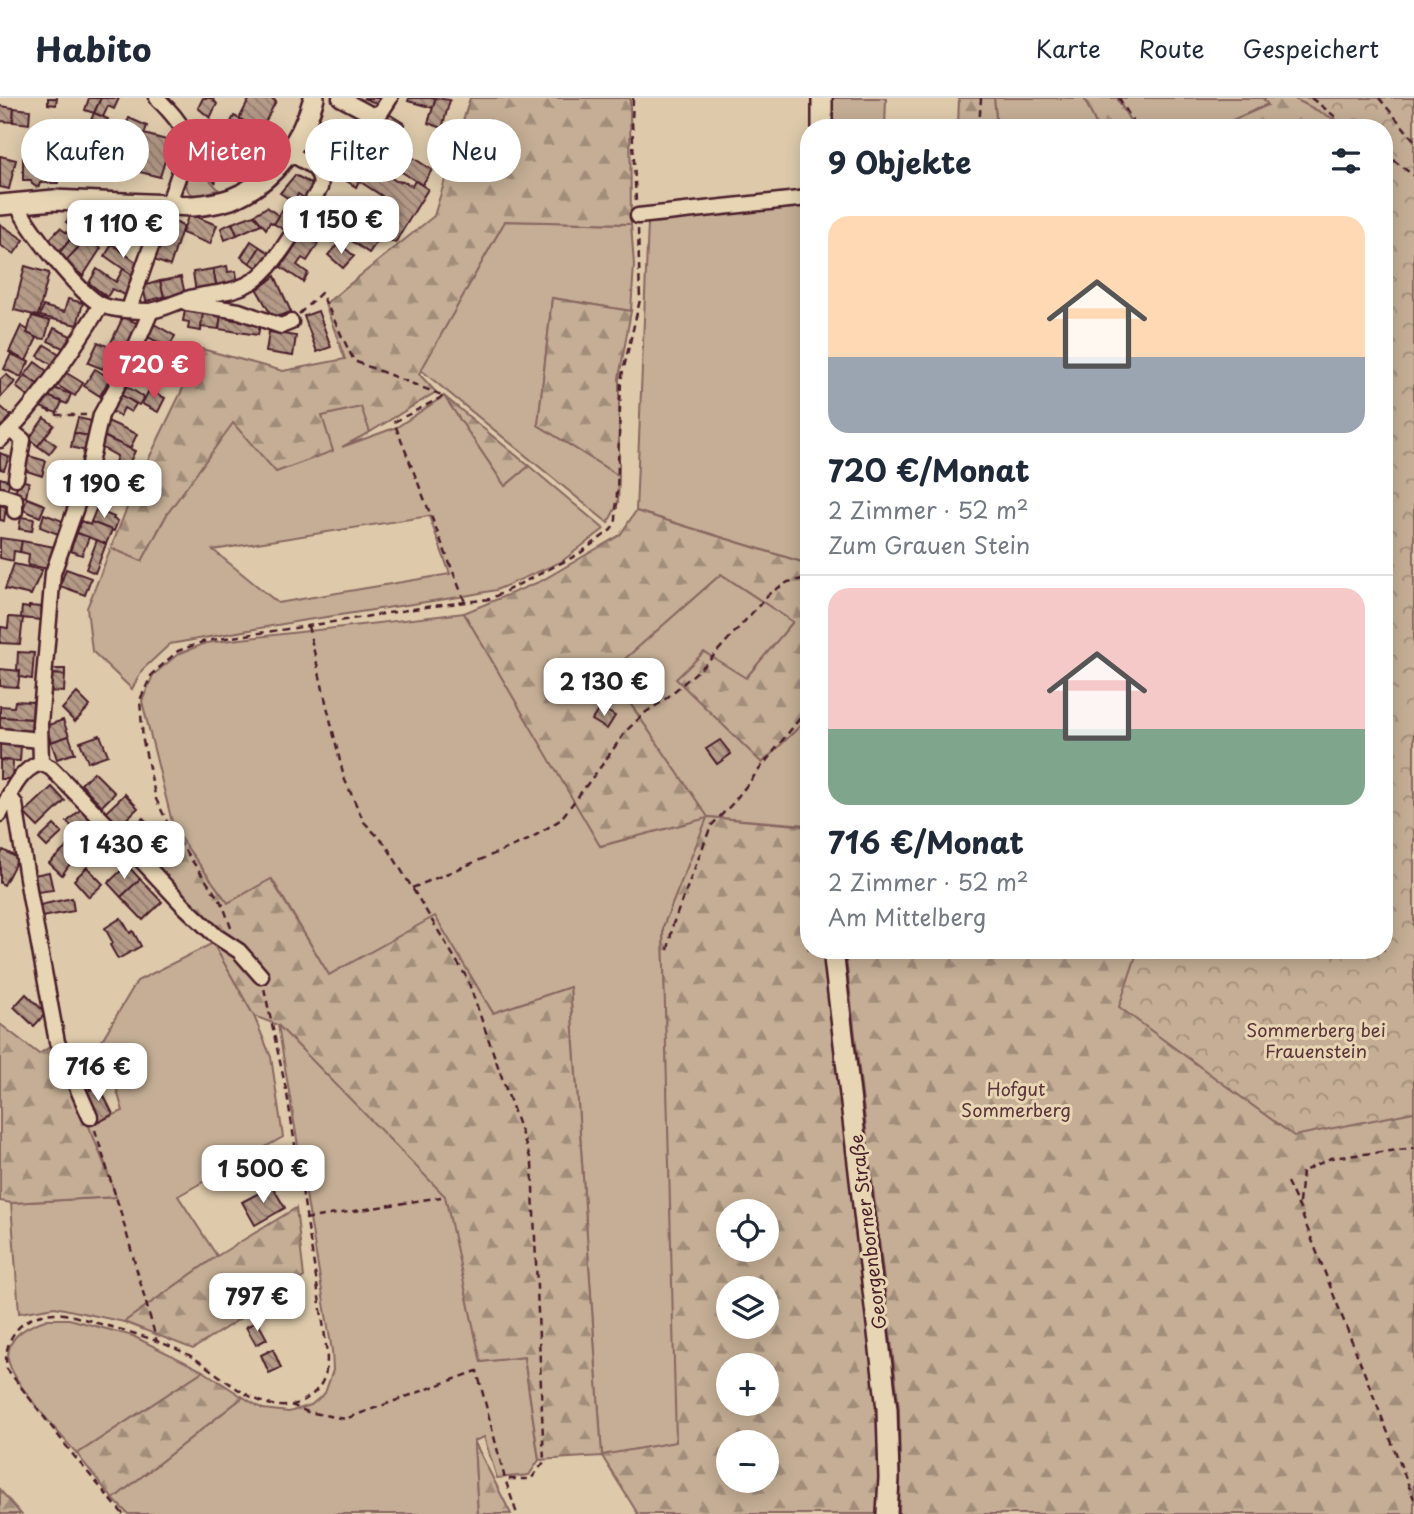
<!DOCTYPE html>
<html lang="de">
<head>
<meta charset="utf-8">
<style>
  body { margin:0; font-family:"Playpen Sans",sans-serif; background:#f2f2f3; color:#1f2937; height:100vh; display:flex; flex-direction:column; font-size:26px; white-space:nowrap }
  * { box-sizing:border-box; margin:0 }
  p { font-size:23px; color:#747a83 }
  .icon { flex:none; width:38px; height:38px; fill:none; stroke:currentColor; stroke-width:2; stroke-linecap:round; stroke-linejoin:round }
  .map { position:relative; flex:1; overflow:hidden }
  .details { position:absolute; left:800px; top:21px; width:593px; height:840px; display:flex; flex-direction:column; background:#fff; border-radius:28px; box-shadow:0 4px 18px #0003 }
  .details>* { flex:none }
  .hud { position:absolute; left:21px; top:21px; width:665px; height:63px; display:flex; gap:14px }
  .tools { position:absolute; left:716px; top:1101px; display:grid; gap:14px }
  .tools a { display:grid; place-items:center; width:63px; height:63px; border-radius:50%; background:#fff; box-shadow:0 4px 18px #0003; font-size:35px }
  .price { position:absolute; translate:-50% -60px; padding:0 16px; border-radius:14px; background:#fff; color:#222; font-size:23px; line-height:46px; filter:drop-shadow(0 2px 4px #0008) }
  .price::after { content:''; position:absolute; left:50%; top:42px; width:21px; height:16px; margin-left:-10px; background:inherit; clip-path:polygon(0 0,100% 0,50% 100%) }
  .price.current { background:#d1495b; color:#fff }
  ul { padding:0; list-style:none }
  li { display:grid; align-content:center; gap:14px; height:371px; padding:0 28px }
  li+li { border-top:2px solid #e0e1e3 }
  li span { display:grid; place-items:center; height:217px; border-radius:21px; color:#555 }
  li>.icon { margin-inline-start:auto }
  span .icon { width:126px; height:126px; fill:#fffc; stroke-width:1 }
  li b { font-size:30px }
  h2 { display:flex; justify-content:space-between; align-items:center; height:84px; padding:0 28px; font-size:30px }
  .chip { padding:0 24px; border-radius:32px; background:#fff; box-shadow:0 4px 18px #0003; font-size:24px; line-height:63px }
  .chip.current { background:#d1495b; color:#fff }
  header { display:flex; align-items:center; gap:42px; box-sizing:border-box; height:98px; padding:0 35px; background:#fff; border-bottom:2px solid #e0e1e3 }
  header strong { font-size:33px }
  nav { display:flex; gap:38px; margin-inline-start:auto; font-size:24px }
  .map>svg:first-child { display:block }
  .green { fill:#c5ae95; stroke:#886660; stroke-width:2; fill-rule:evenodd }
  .forest { fill:url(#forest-firs); stroke:#886660; stroke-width:2; fill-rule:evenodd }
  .park { fill:url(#park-crowns); stroke:#886660; stroke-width:2 }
  .building { fill:url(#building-back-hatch); stroke:#4a1f2b; stroke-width:2 }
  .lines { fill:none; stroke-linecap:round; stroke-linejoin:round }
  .minor-casing { stroke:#4a1f2b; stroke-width:19 }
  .major-casing { stroke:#4a1f2b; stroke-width:24 }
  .path { stroke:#4a1f2b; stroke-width:2.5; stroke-dasharray:7 5; stroke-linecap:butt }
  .minor { stroke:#e7d5b3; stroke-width:14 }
  .major { stroke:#e7d5b3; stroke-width:19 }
  .labels { text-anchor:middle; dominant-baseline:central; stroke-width:6; stroke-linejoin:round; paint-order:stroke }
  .park-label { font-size:18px; fill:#5c343b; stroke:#e7d5b3 }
  .street-label { font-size:18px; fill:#4a1f2b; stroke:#e7d5b3 }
</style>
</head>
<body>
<header>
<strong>Habito</strong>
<nav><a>Karte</a><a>Route</a><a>Gespeichert</a></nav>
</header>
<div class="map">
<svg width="1414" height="1416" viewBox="0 0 1414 1416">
  <defs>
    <pattern id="forest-firs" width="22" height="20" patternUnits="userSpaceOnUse" patternTransform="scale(1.75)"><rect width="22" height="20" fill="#c5ae95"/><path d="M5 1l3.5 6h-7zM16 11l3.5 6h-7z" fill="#a28d7a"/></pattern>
    <pattern id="park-crowns" width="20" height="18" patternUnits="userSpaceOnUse" patternTransform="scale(1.75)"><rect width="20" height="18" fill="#c5ae95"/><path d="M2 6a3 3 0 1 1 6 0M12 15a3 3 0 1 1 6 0" fill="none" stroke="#a28d7a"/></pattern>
    <pattern id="building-back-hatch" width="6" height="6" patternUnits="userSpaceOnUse" patternTransform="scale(1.75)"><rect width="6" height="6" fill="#b49a87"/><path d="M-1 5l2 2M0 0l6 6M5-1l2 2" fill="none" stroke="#947d6f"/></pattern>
  </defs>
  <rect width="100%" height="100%" fill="#decaab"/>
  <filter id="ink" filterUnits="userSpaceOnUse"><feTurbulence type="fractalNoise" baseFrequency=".0143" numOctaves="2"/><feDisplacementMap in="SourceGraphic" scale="14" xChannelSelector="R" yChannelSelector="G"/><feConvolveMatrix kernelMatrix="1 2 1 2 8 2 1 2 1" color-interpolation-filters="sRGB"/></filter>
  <g filter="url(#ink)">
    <!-- green -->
    <g class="green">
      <path d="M827,0h59l-1,30h-58z"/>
      <path d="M994,0h90l14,30h-101z"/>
      <path d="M1117,0h146l5,6 -53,24h-81z"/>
      <path d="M193,55l14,24 12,13c-7,1 -16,5 -23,5 -18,-1 -6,-32 -3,-42z"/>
      <path d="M806,107l2,97v262l-172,-53 12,-288z"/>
      <path d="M505,123l126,3 3,41 -3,46 -79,-13 -14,127 81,51 -1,27 -10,20 -187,-153z"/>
      <path d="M444,298l61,90 24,-20 75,63 -43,33 -65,28 -37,7 -159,24 -130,23 -28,26 -10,19 -40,-38 -5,-43 24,-60 31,13 25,-47 66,-92 89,-6 40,-10 8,26 -28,15 55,-20zM429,418l21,58 -172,29 -65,-53z"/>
      <path d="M721,476l72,48 -47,56 16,85 46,-45 -1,107 -99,-8 -45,110 14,515 -75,14 -32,-469 -77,26 -58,-96 -106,58 -57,-96 -44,24 -54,-73 -32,-129 11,-26 25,-21 28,-11 258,-30 137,233 106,-29 -98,-145z"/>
      <path d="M213,845l41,73 17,41 12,80 -105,59 39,60 -93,66 -69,-15 -36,6 -8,-110 104,-6 -10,-34 -17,-37 35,-15 -21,-71 35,-59z"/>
      <path d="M278,927l168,171 35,166 43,-5 15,103 -10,15 -32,3 -13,-41 -10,4 4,73h-350l-15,-15 130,-102 20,12 26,3 22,-7 14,-12 8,-23 -1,-19z"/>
      <path d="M48,1221h21l64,17 70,35 -126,83c-16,-19 -69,-75 -69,-97 0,-23 22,-32 40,-38z"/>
    </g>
    <!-- forest -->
    <g class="forest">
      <path d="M470,0h160l1,126 -126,-3 -86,153 17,18 -66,40 -9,-25 -39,9 11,35 -57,21 -43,-49 -66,91 -25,47 -31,-13 25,-63 66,-136 81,22 62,-12 -20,-55 109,-88z"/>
      <path d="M959,0h35l3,30h-39z"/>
      <path d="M1084,0h33l17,30h-36z"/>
      <path d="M1263,0h142l-21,327v-297h-169l53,-23z"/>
      <path d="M552,200l79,13 -12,67v98l-81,-51z"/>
      <path d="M444,298l85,70 -24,20z"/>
      <path d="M636,413l172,53v154l-46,45 -86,-84 28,-27 42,26 47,-56 -72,-48 -112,99 99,144 100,9v124h15l54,459 1,69 -1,36h-239l-36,-58 -63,4 -15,-103 -43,5 -36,-166 -167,-171 -24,-9 -41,-73 -75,-81 31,-29 5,-3 54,73 43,-24 58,96 106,-59 58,97 77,-26 32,468 74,-13 -13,-515 44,-109 -107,28 -136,-233 77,-32 79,-46zM728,1113h38v39h-38zM728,1190h38v38h-38zM728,1267h38v39h-38zM728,1344h38v38h-38z"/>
      <path d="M845,852h356l213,115v449h-515l1,-36 -1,-70z"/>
      <path d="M0,926l39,30 15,-10c21,51 45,101 62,153l-105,6 -11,-2z"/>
      <path d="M296,1110l8,69 -111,72 -69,-27 93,-66z"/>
      <path d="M203,1273l40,26 -130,102 -36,-45z"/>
      <path d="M474,1343l37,73h-33z"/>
      <path d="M0,1392l21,24h-21z"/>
    </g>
    <!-- park -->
    <path class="park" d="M1293,0h121v1014l-120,24 -175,-129 19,-57h246v-822h-41l2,-2 -5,-4z"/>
    <!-- building -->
    <g class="building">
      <path d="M48,0h9l-1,7 -8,-1z"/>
      <path d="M89,0h12l-7,15 -9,-3z"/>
      <path d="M101,0h18l-5,11 -6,-3 -5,11 -9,-4z"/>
      <path d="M203,0h9l5,6 -7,14 -12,-10z"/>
      <path d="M250,0h20l6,3 -15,29 -22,-11z"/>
      <path d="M363,0h21l-3,7z"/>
      <path d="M409,0h27l-3,10 -25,-7z"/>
      <path d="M436,0l14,2 -8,28 -14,-5z"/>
      <path d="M0,8l14,2 -1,14 -13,-1z"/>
      <path d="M14,10l16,2 -1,14 -16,-2z"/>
      <path d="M94,15l14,6 -7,16 -14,-6z"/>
      <path d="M389,16l16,10 -18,27 -16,-10z"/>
      <path d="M234,18l27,14 -14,26 -19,-10 6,-11 -8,-4z"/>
      <path d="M129,20l18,8 -3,8 26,7v3l-10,33 -20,-5 3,-10 -9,-4 -4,8 -19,-8z"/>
      <path d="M397,38l17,11 -5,8 -8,-5 1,-3 -9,-6z"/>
      <path d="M235,51l12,7 -11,21 -12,-6z"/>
      <path d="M401,52l31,20 -10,15 -31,-20z"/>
      <path d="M356,56l40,27 8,1 8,4 3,-5 13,8 -33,54 -30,-18 17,-29 -23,-15 -3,6 -11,-7 4,-6 -4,-3 -3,-6 6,-10z"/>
      <path d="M0,58l16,4 -7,29 -9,-2z"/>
      <path d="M23,59h17l1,9 17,-1v18h-18l-1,3 -3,1 -4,-3 -1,-4h-8z"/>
      <path d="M295,77l19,10 -7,15 -9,-6 -4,8 -14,-9z"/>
      <path d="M287,104l14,9 -13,21 -14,-8z"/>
      <path d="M78,109l29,22 -11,13 -30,-20z"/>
      <path d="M267,109l12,9 -5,8 -4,-2 -4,7 -12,-14z"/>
      <path d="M189,116l28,11 -7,19 -28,-11z"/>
      <path d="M254,117l7,9 -24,11 -5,-12z"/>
      <path d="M333,119l12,13 -13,12 -12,-13z"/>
      <path d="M169,121l14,7 -13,40 -16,-6z"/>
      <path d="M357,124l23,15 -11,16 -16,-11 3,-6 -6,-4z"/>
      <path d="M232,125l5,12 -12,5 -4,-12z"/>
      <path d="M0,126l24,16 -10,14 -14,-9z"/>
      <path d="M60,130l12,9 -13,16 -11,-12z"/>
      <path d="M75,136l8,8 -18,20 -6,-9z"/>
      <path d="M303,136l15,10 -11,17 -5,-3 -5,7 11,8 -5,9 -22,-15z"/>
      <path d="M87,140l14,10 -18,28 -18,-14z"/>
      <path d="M251,143l9,6 -10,16 -9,-6z"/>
      <path d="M339,145l15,13 -11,12 -15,-13z"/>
      <path d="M112,146l28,21 -5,12 -30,-21z"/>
      <path d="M260,149l13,8 -10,16 -13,-8z"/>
      <path d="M25,168l24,7 -11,43 -24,-6z"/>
      <path d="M227,168l1,6 8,-1 2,14 -21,4 -4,-20z"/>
      <path d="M97,171l19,13 7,-13 12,8 -10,18 -13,-6 -5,8 -18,-14z"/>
      <path d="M213,171l4,20 -21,4 -3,-21z"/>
      <path d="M275,178l16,36 -18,6 -16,-28z"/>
      <path d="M181,179l4,17 -21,3 -4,-16z"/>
      <path d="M160,183l4,16 -18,4 -3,-15z"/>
      <path d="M68,201l15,4 -6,22 -37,-9 3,-10 21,6z"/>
      <path d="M185,212l18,3 -2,18 -13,-2 1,-7 -6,-1z"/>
      <path d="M318,213l13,36 -14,5 -13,-36z"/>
      <path d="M203,215l18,2 -2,14 -18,-2z"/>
      <path d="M221,217l8,1 -1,3 32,5 -2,11 -39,-6z"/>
      <path d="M32,218l18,5 -5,18 -8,-1 -10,-5z"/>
      <path d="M123,219l16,7 -21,46 -13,-6 -2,5 -15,-6 10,-21 11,5z"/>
      <path d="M154,226l21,12 -6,12 -21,-11z"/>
      <path d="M21,228l7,4 -1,3 10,5 -11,23 -17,-9z"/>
      <path d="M54,230l19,9 -6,13 -19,-9z"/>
      <path d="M269,234l27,4 -3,20 -27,-4z"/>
      <path d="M45,247l18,11 -7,11 -18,-11z"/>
      <path d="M11,256l18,8 -8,15 -17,-8z"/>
      <path d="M136,262l17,9 -9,16 -16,-9z"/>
      <path d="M35,264l16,12 -10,13 -16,-12z"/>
      <path d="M158,264l13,5 -5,11 -12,-4z"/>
      <path d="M60,271l23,14 -8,13 -23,-14z"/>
      <path d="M95,271l15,9 -10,18 -16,-10z"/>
      <path d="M6,276l9,8 -15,16v-18z"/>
      <path d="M25,277l16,12 -9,12 -16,-12z"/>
      <path d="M123,286l21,13 -5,8 -21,-12z"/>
      <path d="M50,289l21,7 -4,10 -20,-8z"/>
      <path d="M149,292l16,8 -7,14 -16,-8z"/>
      <path d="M118,295l18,11 -5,8 -7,-4 -4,8 -12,-7z"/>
      <path d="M45,297l17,7 -5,11 -17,-6z"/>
      <path d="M0,308l15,13 -11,12 -4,-4z"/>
      <path d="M44,320l10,7 -16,21 -9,-7z"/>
      <path d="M78,320l18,4 -4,15 -18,-4z"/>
      <path d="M105,322l32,14 -7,15 -29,-14z"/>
      <path d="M74,335l18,4 -3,15 -18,-5z"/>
      <path d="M101,337l34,16 -8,17 -12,-5 2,-7 -18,-10z"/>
      <path d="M45,339l11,8 -7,9 -11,-8z"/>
      <path d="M0,355l9,4 -5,13 -4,-1z"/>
      <path d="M29,358l17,5 -4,15 -18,-6z"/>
      <path d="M115,365l17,8 -9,19 -16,-8z"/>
      <path d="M60,374l21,8 -5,13 -21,-8z"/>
      <path d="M0,380l10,3 -3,9 -7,-2z"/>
      <path d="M18,382l11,2 -3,15 -11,-2z"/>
      <path d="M55,387l23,8 -6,14 -22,-9z"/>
      <path d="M27,400l18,7 -5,12 -17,-7z"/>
      <path d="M0,407l6,2 -2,14 -4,-1z"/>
      <path d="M97,409l8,3 -1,3 10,4 -1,2 5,2 -4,10 -23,-9z"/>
      <path d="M44,416l24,9 -5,13 -23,-9z"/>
      <path d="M21,419l13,2 -2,12 -13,-2z"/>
      <path d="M81,423l9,4 1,-3 21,8 -6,14 -29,-11z"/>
      <path d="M77,435l12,4 -7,18 -12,-4z"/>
      <path d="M0,440l22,3 -2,11 -6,-1 -1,10 -13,-3z"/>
      <path d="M97,442l9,4 -11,29 -9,-4z"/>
      <path d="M22,443l33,6 -2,11 -2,-1 -2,12 -21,-4 1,-11 -9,-2z"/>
      <path d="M14,466l28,6 -11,25 -26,-6z"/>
      <path d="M66,471l25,9 -6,17 -25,-9z"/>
      <path d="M29,508l13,1 -1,13 -20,-2 1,-11 7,1z"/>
      <path d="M9,519l14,1 -3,26 -20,-1 1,-16 7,1z"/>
      <path d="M18,554l16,1 -2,26 -13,-2 1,-6 -3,-1z"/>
      <path d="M0,571l20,2 -2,16 -18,-1z"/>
      <path d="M51,571h14v6l-14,-1z"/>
      <path d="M47,576l18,1 -1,17 -18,-1z"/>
      <path d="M77,595l13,13 -15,16 -13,-13z"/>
      <path d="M15,603l18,1 -1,17 -32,-2v-11l14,1z"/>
      <path d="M600,609l15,9 -8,13 -15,-9z"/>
      <path d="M0,619l32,2 -1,13 -31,-2z"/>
      <path d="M63,622l6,16 -18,6 -6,-16z"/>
      <path d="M100,637l8,20 -20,7 -8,-20z"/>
      <path d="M69,638l6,17 -18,6 -6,-17z"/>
      <path d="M720,642l11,14 -14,10 -11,-15z"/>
      <path d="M0,646l21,2 -1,15 -20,-1z"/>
      <path d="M0,662l13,1 -1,18h-12z"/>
      <path d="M94,674l21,21 -13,13 -21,-22z"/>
      <path d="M52,689l13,14 -27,26 -14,-14z"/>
      <path d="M125,696l13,14 -19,18 -13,-14z"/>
      <path d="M81,711l18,18 -14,13 -18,-18z"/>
      <path d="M143,720l10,10 -17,17 -11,-10z"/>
      <path d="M54,727l8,8 -15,14 -8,-8z"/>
      <path d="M99,729l10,12 -13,12 -11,-11z"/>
      <path d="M77,740l8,5 -23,32 -13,-12z"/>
      <path d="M3,752l15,8 -14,27 -4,-2v-27z"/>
      <path d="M127,767l13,14 -19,18 -13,-14z"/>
      <path d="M87,769l16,17 -14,13 -15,-17z"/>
      <path d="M49,774l4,18 -15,2 -4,-17z"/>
      <path d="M140,781l22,23 -19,18 -22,-23z"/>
      <path d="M72,800l2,13 -32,6 -2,-12z"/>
      <path d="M121,820l9,15 3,-2 8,15 -23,13 -8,-14 3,-2 -8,-15z"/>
      <path d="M26,896l20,19 -12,13 -20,-19z"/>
      <path d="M88,987l2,5 9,-4 14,28 -14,8 -17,-34z"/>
      <path d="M272,1088l13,22 -30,17 -13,-23z"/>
      <path d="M257,1223l10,18 -11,6 -10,-18z"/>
      <path d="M273,1251l8,19 -12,5 -8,-18z"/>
    </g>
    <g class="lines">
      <defs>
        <g id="minor">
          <path d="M340,0l32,17 9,-3 9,-14"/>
          <path d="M17,106c10,23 63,91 85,101 10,5 36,6 47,6 14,-1 28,-10 41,-13 23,-6 45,-4 66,-19 23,-17 48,-66 64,-91 4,-21 -16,-26 -31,-35"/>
          <path d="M638,118l170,-18"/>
          <path d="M187,205l52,8 42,15 10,-4"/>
          <path d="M129,211c8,-22 15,-45 24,-67 7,-20 37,-85 33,-104 -3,-14 -19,-30 -29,-40"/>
          <path d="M10,332l13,10 -7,38"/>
          <path d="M0,342c40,-39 71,-88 101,-135"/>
          <path d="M0,397l15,5v11"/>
          <path d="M0,638l39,4"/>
          <path d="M41,665l-1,-39 13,-151 34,-97 14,-61 21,-38 29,-66"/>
          <path d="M41,665l10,5 75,76 58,62 32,30 23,15 22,25"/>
          <path d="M9,698l6,8 15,92 27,146 33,75"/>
          <path d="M0,716c10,-19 18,-44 41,-51"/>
        </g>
        <g id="major">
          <path d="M822,0v30"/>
          <path d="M0,107l54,-5 139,6c13,-1 26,-3 38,-7 43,-17 71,-58 83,-101"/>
          <path d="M833,852l54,459 2,69 -2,36"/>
        </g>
      </defs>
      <!-- minor casing -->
      <use href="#minor" class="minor-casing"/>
      <!-- major casing -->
      <use href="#major" class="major-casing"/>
      <!-- path -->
      <g class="path">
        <path d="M633,0l-1,24 4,80"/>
        <path d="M1119,0l18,30"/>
        <path d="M1311,0l39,30"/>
        <path d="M1379,0l35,42"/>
        <path d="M979,30l2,-30"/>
        <path d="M1384,55l30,23"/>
        <path d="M198,60l11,17 10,11"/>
        <path d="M324,63l15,-23 24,5 10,-15"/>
        <path d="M299,216l22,-21 33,68 90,35 -50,26 71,180"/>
        <path d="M45,311l13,6h28"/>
        <path d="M308,528l36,152 20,44 22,23 81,133 65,185 12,299 -13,17h-26"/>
        <path d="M412,790l116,-48 32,-20 42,-55 24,-34 20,-19 17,-11 44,-38 63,-70 18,-11 20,-4"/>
        <path d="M231,830l-8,-23 -51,-73 -16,-33 -13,-58 -3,-41 12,-26 26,-23 27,-10 103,-15 118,-19 64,-8 89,-45 32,-24 5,-10 5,-140 19,-80 -2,-71"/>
        <path d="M668,852l5,-26 38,-98 21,-22 76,-96"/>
        <path d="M95,1032l25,80 37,132"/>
        <path d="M1287,1084l12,25 115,292"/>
        <path d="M1299,1105l3,-31 29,-14 83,-10"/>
        <path d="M305,1121l136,-22"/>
        <path d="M291,1307l17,7 37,7 132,-48 28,108 12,35"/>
        <path d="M123,1416l-49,-58 -67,-87c-3,-18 2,-35 18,-47 8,-5 20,-9 30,-9 14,1 29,6 42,10 30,8 62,17 90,31 34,18 82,74 122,43 24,-18 18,-42 15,-68l-37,-235 -23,-106"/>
      </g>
      <!-- minor -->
      <use href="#minor" class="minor"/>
      <!-- major -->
      <use href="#major" class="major"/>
    </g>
  </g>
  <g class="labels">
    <!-- park labels -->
    <g class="park-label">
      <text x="1316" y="931">Sommerberg bei<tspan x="1316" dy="21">Frauenstein</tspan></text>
      <text x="1016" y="990">Hofgut<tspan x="1016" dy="21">Sommerberg</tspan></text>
    </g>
    <!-- street labels -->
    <g class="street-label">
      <text transform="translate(867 1134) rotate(-97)">Georgenborner Straße</text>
    </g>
  </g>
</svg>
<div class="tools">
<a><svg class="icon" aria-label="locate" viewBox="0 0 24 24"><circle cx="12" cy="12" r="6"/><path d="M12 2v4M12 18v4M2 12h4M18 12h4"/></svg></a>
<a><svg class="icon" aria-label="layers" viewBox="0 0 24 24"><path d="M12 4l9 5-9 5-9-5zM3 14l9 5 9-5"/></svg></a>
<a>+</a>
<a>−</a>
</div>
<b class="price" style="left:341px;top:158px">1 150 €</b>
<b class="price" style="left:123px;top:162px">1 110 €</b>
<b class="price current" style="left:154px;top:303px">720 €</b>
<b class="price" style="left:104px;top:422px">1 190 €</b>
<b class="price" style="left:604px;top:620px">2 130 €</b>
<b class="price" style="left:124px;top:783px">1 430 €</b>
<b class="price" style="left:98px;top:1005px">716 €</b>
<b class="price" style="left:263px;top:1107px">1 500 €</b>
<b class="price" style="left:257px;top:1235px">797 €</b>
<div class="hud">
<a class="chip">Kaufen</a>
<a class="chip current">Mieten</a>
<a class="chip">Filter</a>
<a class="chip">Neu</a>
</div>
<section class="details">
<h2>9 Objekte<svg class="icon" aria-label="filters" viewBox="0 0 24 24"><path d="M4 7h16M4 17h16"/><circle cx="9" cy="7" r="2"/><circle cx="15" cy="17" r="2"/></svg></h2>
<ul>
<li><span style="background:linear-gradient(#ffd9b3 65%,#9aa5b1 0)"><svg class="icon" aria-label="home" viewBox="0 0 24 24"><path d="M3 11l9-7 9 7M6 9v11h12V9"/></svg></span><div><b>720 €/Monat</b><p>2 Zimmer · 52 m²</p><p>Zum Grauen Stein</p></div></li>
<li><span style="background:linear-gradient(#f6c9c9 65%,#7fa58c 0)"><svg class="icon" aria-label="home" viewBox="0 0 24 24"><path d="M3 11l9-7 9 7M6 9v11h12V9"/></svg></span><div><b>716 €/Monat</b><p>2 Zimmer · 52 m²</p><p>Am Mittelberg</p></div></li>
</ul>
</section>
</div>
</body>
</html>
